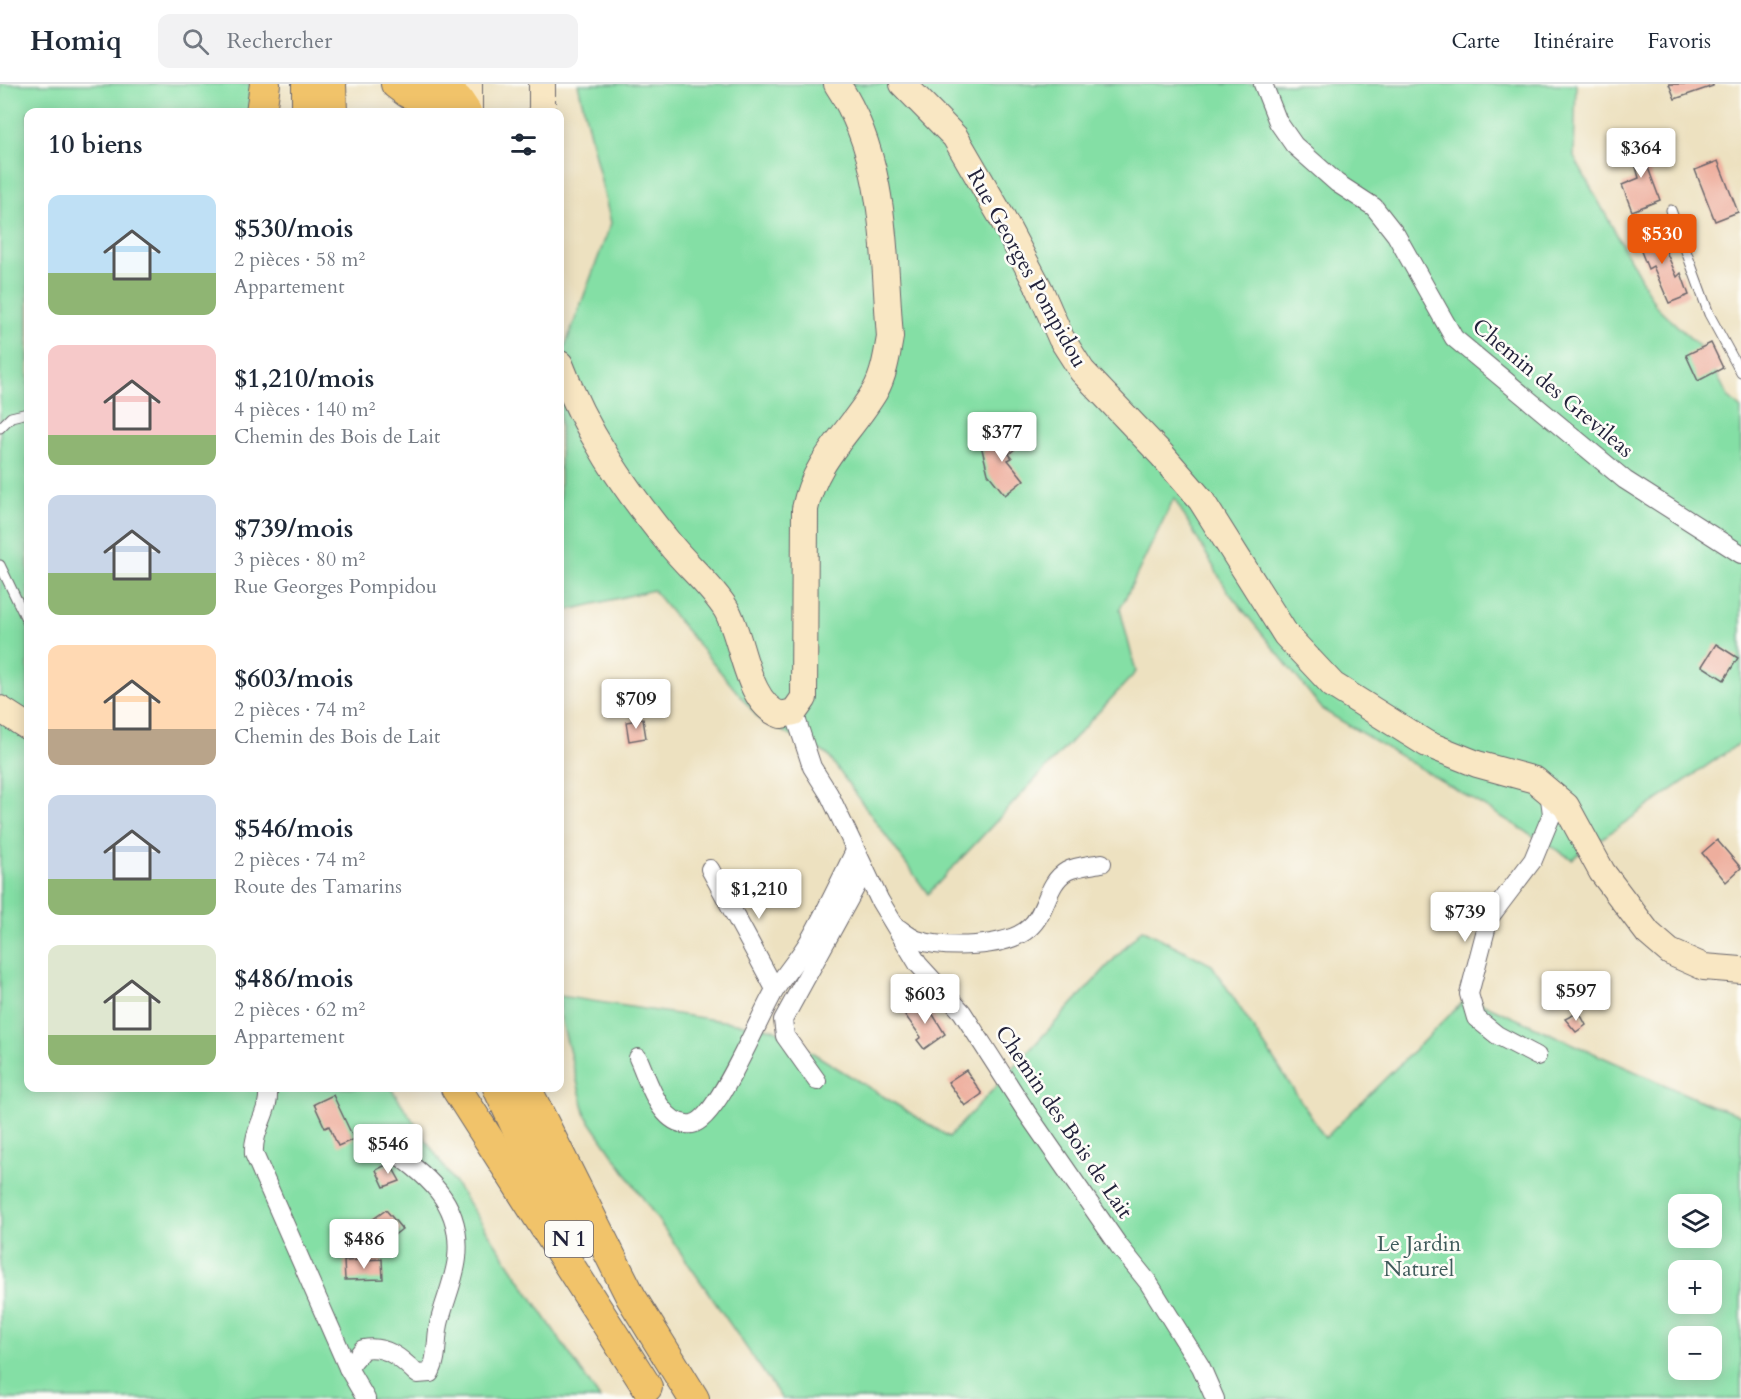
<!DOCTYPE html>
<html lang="fr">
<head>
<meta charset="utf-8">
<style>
  body { margin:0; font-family:Cardo,serif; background:#f2f2f3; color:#1f2937; height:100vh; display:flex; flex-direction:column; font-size:22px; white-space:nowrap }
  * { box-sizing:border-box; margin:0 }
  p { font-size:20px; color:#747a83 }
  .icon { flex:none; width:33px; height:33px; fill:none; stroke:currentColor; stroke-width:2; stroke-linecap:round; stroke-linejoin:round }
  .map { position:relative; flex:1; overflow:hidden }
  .details { position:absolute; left:24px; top:24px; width:540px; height:984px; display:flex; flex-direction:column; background:#fff; border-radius:12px; box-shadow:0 3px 15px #0003 }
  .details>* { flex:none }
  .controls { position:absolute; left:1668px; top:1110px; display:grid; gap:12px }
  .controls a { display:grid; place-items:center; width:54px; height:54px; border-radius:12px; background:#fff; box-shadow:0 3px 15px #0003; font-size:30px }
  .price { position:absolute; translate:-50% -51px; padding:0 14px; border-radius:6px; background:#fff; color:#222; font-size:20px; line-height:39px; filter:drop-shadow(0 2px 3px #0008) }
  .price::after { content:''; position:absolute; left:50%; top:36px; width:18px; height:14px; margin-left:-9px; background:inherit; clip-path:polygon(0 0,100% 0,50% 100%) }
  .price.active { background:#ea580c; color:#fff }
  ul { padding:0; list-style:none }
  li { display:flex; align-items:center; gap:18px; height:150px; padding:0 24px }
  li span { display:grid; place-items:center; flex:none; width:168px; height:120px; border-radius:12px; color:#555 }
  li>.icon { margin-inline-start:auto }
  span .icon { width:72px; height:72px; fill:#fffc; stroke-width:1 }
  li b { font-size:26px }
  h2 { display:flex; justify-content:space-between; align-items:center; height:72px; padding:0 24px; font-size:26px }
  header { display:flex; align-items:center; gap:36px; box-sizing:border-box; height:84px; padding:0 30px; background:#fff; border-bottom:2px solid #e0e1e3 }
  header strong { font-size:28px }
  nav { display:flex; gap:33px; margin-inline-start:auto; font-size:21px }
  .search { width:420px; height:54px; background:#f2f2f3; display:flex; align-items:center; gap:15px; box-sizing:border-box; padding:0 21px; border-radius:12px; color:#747a83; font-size:22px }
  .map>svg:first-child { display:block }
  .green { fill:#84dfa5; stroke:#538070; stroke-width:1.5; fill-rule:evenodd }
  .building { fill:#eeae9d }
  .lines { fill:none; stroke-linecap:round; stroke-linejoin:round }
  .service-casing { stroke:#69656a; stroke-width:11 }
  .minor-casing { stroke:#69656a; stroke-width:20 }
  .secondary-casing { stroke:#69656a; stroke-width:28 }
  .trunk-casing { stroke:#69656a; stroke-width:32 }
  .service { stroke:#fff; stroke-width:9 }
  .minor { stroke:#fff; stroke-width:18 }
  .secondary { stroke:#f9e7c3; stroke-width:26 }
  .trunk { stroke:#f1c36a; stroke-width:30 }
  .labels { text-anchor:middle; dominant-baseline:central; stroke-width:5; stroke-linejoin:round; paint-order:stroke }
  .shield { fill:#fdfcf7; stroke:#646373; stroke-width:1.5 }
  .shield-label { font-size:21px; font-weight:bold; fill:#22223b }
  .street-label { font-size:22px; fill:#22223b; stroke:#fdfcf7 }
  .park-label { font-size:22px; fill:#3f5b5b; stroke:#fdfcf7 }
</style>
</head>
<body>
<header>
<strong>Homiq</strong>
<div class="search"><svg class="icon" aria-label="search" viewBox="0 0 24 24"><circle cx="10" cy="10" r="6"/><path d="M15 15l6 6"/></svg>Rechercher</div>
<nav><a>Carte</a><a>Itinéraire</a><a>Favoris</a></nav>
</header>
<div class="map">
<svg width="1741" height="1315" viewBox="0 0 1741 1315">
  <rect width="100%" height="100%" fill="#fdfcf7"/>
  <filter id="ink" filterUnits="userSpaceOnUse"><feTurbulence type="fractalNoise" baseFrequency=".0167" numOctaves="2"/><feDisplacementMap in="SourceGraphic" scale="12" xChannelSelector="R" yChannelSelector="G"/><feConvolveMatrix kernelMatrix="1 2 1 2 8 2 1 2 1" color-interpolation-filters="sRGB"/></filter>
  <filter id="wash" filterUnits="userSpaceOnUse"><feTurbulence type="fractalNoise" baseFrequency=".008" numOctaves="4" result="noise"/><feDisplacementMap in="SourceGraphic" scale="24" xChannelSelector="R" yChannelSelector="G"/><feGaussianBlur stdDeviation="1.35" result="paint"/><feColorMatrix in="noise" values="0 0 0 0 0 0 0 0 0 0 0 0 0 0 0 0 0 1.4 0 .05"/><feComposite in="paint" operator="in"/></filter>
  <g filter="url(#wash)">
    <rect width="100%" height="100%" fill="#ede1c0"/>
    <!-- green -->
    <g class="green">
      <path d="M0,0h261l1,28h-234v976h363l209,311h-600z"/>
      <path d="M578,0h998l-2,73 82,149 48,45 25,47 12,11v333l-169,117 -249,-149 -96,-120 -53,-92 -54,111 16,63 -208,222 -101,-140 -67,-34 -107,-130 -93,22v-252l51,-137z"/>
      <path d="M1142,845l70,36 113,173 143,-141 242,108 31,10v284h-959l-196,-283 -26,-101v-19l214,33 175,108zM1678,1120h34v34h-34zM1678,1186h34v34h-34zM1678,1252h34v34h-34z"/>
    </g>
    <g id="blocks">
      <!-- building -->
      <g class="building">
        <path d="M1669,0h44v2l-38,13z"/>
        <path d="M1646,55l7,24 -6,2 13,35 -28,11 -10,-26 17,-7 -9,-34z"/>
        <path d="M1718,77l20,51 -23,9 -20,-51z"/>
        <path d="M1656,144l21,49 4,-4 8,22 -20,8 -16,-37 -5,3 -13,-33z"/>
        <path d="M1711,259l12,25 -25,13 -12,-26z"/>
        <path d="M1017,350l6,8 -14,12 3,4 -4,2 16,20 -19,15 -17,-21 -7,-29z"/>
        <path d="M1716,560l22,14 -14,22 -22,-14z"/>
        <path d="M643,635l3,19 -17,3 -3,-19z"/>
        <path d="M1717,756l24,28 -15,14 -24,-29z"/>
        <path d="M924,916l21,34 -21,15 -7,-9 4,-3 -16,-22z"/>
        <path d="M1579,928l7,13 -10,7 -11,-13z"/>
        <path d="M966,986l16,24 -17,12 -17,-24z"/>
        <path d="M333,1011l21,44 -16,7 -9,-20 -4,2 -11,-24z"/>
        <path d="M390,1079l10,18 -16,6 -8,-17z"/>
        <path d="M386,1126l16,19 -14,11 -16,-20z"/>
        <path d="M382,1175l1,20 -38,1 -1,-19z"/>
      </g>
    </g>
  </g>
  <g filter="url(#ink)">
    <use href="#blocks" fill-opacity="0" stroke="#69656a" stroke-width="1.5"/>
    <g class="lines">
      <defs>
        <g id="service">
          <path d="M1671,126l38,104 32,59"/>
          <path d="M0,344l11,-11 17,-4"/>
          <path d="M0,481l28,58"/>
        </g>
        <g id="minor">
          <path d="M1263,0l15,38 16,23 43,38 37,24 22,28 58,103 171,142 116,74"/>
          <path d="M794,628l18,55 17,27 51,107 38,63 44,48 65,101 92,133 29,36 53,85 14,32"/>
          <path d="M710,785l65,120"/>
          <path d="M898,844c6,4 13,10 19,12 28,9 90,8 112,-12 18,-15 17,-45 38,-57 9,-5 25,-6 35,-8"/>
          <path d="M1537,972l-40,-21 -21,-17 -7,-24 20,-76 44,-58 19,-46 -3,-23"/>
          <path d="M638,974c10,21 22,70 54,66 26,-4 68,-110 83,-134 10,-17 24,-32 34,-49 17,-29 31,-60 46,-90"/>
          <path d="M817,997l-32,-45 -2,-16 82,-150"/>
          <path d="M267,1004c6,19 -15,41 -13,66l94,214 18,31"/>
          <path d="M348,1284l15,-19c23,-4 38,9 54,25l13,-1c9,-15 5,-37 10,-53 5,-20 15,-42 17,-62 6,-57 -32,-84 -73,-113"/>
        </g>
        <g id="secondary">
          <path d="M469,0v28"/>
          <path d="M542,0v28"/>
          <path d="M903,0l52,53 46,79 39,74 21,48 21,33 80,84 39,45 85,135 47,50 94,59 50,20 58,16 31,26 36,66 46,61 22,19 34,15 37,3"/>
          <path d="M560,280c25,67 64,124 109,179 18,23 41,41 57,66 17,28 20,95 55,106l13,-3 10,-14 1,-189c10,-50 45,-76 70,-118 9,-16 12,-36 15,-54 -7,-86 -3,-178 -53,-253"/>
          <path d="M0,625l28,18"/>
        </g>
        <g id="trunk">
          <path d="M307,0v28"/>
          <path d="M331,0l1,28"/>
          <path d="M396,0l12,9 50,7 8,12"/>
          <path d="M261,28l4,-28"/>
          <path d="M456,1004l191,299"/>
          <path d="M498,1004l64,137"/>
          <path d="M526,1004l105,209 63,102"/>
        </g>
      </defs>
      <!-- service casing -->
      <use href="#service" class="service-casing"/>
      <!-- minor casing -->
      <use href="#minor" class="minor-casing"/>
      <!-- secondary casing -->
      <use href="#secondary" class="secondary-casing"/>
      <!-- trunk casing -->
      <use href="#trunk" class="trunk-casing"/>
      <!-- service -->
      <use href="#service" class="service"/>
      <!-- minor -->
      <use href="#minor" class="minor"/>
      <!-- secondary -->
      <use href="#secondary" class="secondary"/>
      <!-- trunk -->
      <use href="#trunk" class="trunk"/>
    </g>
  </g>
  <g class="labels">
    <!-- shield labels -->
    <rect class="shield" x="545" y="1137" width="48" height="36" rx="4.5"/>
    <g class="shield-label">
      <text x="569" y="1155">N 1</text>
    </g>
    <!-- street labels -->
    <g class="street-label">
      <text transform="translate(1027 184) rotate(61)">Rue Georges Pompidou</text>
      <text transform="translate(1553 304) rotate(40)">Chemin des Grevileas</text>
      <text transform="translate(1064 1038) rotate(56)">Chemin des Bois de Lait</text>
    </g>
    <!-- park labels -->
    <g class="park-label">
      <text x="1419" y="1160">Le Jardin<tspan x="1419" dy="25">Naturel</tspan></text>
    </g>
  </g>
</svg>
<div class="controls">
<a><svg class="icon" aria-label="layers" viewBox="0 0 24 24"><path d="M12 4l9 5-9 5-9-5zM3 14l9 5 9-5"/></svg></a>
<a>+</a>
<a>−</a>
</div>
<b class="price" style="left:1641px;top:95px">$364</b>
<b class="price active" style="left:1662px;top:181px">$530</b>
<b class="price" style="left:1002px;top:379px">$377</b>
<b class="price" style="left:636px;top:646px">$709</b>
<b class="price" style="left:759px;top:836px">$1,210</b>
<b class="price" style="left:1465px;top:859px">$739</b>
<b class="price" style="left:1576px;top:938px">$597</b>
<b class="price" style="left:925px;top:941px">$603</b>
<b class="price" style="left:388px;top:1091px">$546</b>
<b class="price" style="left:364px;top:1186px">$486</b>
<section class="details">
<h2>10 biens<svg class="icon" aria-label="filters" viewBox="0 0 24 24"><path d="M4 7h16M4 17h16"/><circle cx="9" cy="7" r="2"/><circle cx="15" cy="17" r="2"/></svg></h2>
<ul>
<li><span style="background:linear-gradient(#bfe0f5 65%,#8fb573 0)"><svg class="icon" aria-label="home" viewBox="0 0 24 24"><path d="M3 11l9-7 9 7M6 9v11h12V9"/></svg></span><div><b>$530/mois</b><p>2 pièces · 58 m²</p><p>Appartement</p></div></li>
<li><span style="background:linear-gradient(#f6c9c9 75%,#8fb573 0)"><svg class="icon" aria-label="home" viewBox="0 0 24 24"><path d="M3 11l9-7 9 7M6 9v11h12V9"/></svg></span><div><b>$1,210/mois</b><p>4 pièces · 140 m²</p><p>Chemin des Bois de Lait</p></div></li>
<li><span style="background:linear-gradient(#c9d6e8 65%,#8fb573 0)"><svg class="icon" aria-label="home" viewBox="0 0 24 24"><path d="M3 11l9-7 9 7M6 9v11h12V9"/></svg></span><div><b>$739/mois</b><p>3 pièces · 80 m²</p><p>Rue Georges Pompidou</p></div></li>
<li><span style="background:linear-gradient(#ffd9b3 70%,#b9a48a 0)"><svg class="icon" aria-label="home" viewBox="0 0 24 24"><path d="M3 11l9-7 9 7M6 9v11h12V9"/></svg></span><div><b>$603/mois</b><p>2 pièces · 74 m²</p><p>Chemin des Bois de Lait</p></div></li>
<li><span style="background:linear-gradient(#c9d6e8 70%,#8fb573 0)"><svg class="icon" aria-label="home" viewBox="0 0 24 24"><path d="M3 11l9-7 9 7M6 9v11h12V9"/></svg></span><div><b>$546/mois</b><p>2 pièces · 74 m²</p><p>Route des Tamarins</p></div></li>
<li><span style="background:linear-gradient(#dfe7d0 75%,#8fb573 0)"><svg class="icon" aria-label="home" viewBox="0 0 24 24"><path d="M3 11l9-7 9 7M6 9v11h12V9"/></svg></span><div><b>$486/mois</b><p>2 pièces · 62 m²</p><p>Appartement</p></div></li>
</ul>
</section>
</div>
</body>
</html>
